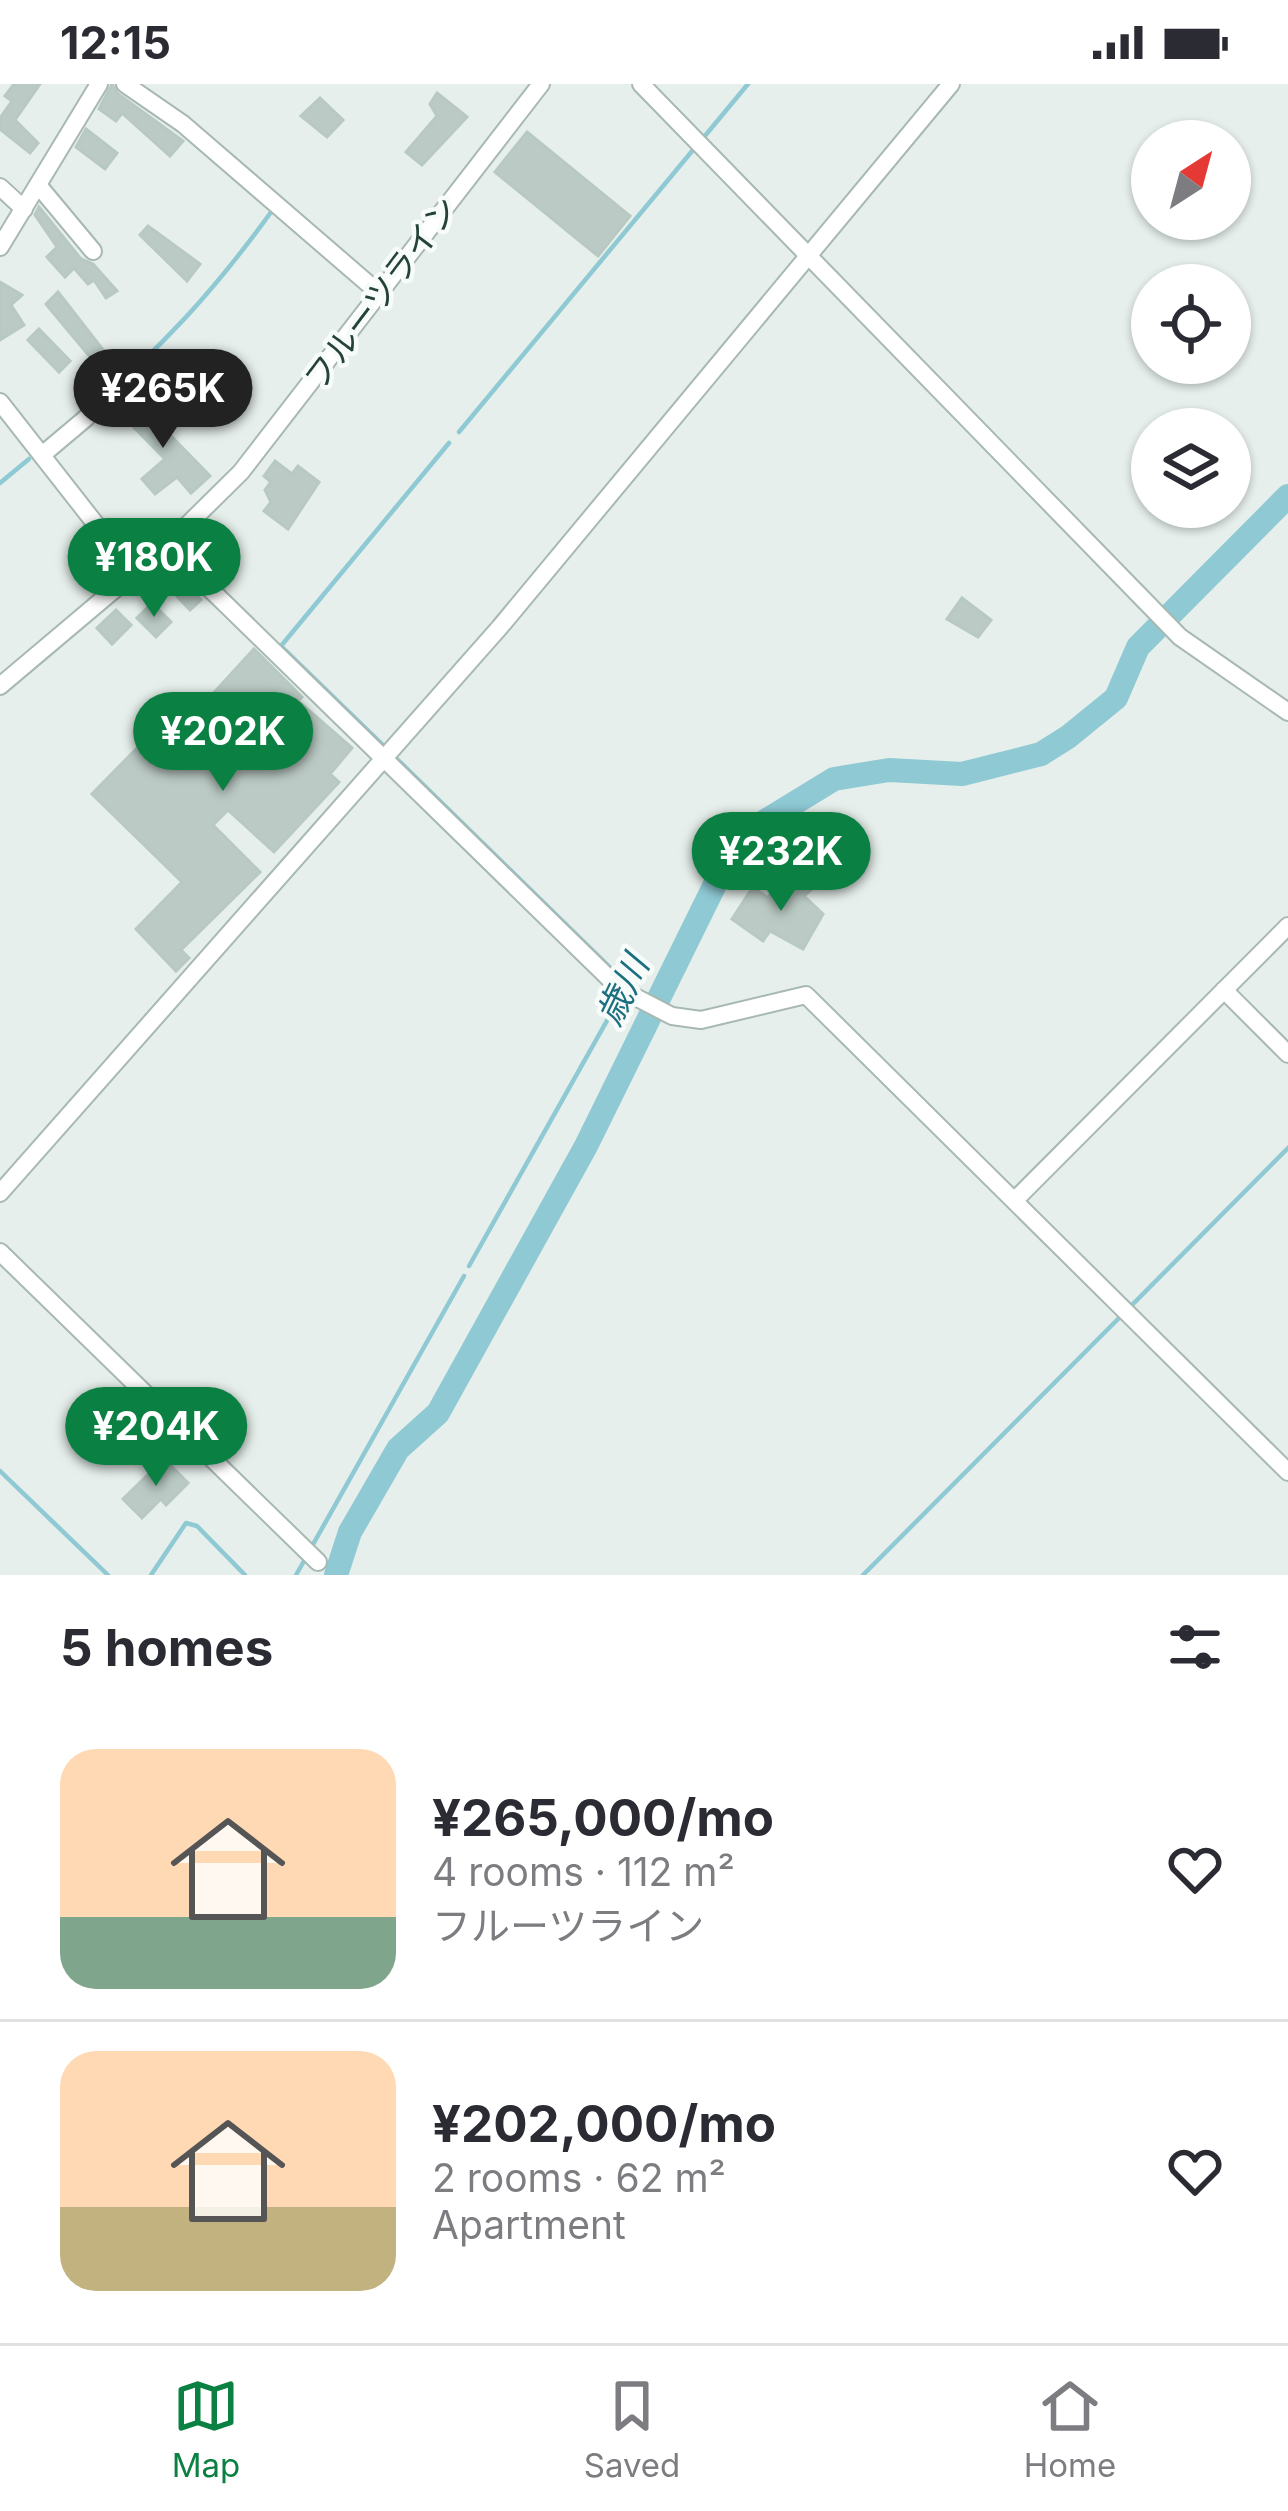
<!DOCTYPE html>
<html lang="en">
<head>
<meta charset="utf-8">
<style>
  body { margin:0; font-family:Inter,"Noto Sans JP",sans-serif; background:#f2f2f3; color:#2b2b33; height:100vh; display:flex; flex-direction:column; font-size:45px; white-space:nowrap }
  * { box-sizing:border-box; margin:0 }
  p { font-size:39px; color:#7c7c81 }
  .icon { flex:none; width:66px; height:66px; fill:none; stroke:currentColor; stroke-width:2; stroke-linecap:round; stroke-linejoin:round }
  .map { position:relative; height:1491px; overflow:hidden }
  .drawer { display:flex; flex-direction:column; background:#fff; flex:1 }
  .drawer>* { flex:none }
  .needle { width:78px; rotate:36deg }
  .fabs { position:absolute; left:1131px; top:36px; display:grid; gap:24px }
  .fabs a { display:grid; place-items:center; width:120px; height:120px; border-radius:50%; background:#fff; box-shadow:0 3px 9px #0004; font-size:60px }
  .price { position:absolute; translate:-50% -102px; padding:0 27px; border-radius:42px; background:#0b8043; color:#fff; font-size:39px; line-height:78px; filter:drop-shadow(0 3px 6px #0008) }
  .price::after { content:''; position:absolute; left:50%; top:72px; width:36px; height:27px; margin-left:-18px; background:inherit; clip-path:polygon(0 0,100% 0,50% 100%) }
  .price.active { background:#222; color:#fff }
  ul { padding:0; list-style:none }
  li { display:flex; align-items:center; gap:36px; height:300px; padding:0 60px }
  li+li { border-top:3px solid #e1e1e2 }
  li span { display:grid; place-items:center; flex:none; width:336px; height:240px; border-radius:36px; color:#555 }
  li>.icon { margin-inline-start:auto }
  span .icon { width:144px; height:144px; fill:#fffc; stroke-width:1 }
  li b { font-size:51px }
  h2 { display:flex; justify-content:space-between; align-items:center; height:144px; padding:0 60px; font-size:51px }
  .status { display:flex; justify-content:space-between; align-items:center; height:84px; padding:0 60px; background:#fff; direction:ltr }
  .status svg { height:33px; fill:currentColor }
  .dock { display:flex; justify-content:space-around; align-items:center; height:168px; border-top:3px solid #e1e1e2; background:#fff; font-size:33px; color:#7c7c81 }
  .dock a { display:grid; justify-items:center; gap:6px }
  .dock .active { color:#0b8043 }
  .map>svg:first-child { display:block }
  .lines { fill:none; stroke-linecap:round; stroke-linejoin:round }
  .stream { stroke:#8ec9d4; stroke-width:4.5 }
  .river { stroke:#8ec9d4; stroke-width:24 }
  .building { fill:#bbcac4; stroke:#b8c9c2; stroke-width:3 }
  .minor-casing { stroke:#a8b8b2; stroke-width:20 }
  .minor { stroke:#fff; stroke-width:16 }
  .labels { text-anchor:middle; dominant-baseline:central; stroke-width:9; stroke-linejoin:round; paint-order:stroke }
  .street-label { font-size:33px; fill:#24423a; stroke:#f7fbf9 }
  .water-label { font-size:36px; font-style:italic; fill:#1c6f80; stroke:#f7fbf9 }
</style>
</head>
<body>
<div class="status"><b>12:15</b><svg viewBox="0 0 49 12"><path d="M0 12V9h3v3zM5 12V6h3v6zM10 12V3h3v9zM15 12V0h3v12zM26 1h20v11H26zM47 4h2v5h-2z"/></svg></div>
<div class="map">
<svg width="1288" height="1491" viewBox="0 0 1288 1491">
  <rect width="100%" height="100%" fill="#e6efeb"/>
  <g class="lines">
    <!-- stream -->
    <g class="stream">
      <path d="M704,53l44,-53"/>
      <path d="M82,329c76,-59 136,-127 192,-205"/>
      <path d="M459,348l234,-282"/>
      <path d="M0,399l29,-24"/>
      <path d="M385,663l-104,-101 168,-203"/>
      <path d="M397,675l229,224"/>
      <path d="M469,1182l149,-265"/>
      <path d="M1131,1222l157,-158"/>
      <path d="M0,1387l108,104"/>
      <path d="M311,1464l153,-272"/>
      <path d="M151,1491l35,-52 11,3 48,49"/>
      <path d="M296,1491l8,-14"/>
      <path d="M863,1491l258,-259"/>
    </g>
    <!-- river -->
    <path class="river" d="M336,1491l14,-43 48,-83 40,-36 148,-267 145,-294 26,-26 77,-47 55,-9 73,4 79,-20 27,-17 48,-39 22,-51 150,-151"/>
  </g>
  <!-- building -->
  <g class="building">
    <path d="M14,0h26l-25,36 23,23 -8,10 -30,-24v-11l12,-17 -7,-5z"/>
    <path d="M112,0l6,10 65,47 -13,15 -48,-43 -6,8 -17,-12z"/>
    <path d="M437,9l30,24 -45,48 -16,-13 31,-36 -7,-12z"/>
    <path d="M320,14l23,22 -16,17 -26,-21z"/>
    <path d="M86,45l31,24 -12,16 -29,-22z"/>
    <path d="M527,48l103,84 -32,40 -103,-84z"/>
    <path d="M39,123l42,52 12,5 24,27 -11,7 -12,-18 -6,4 -14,-16 -9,9 -18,-20 10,-10 -22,-32z"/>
    <path d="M148,142l52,38 -13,17 -47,-46z"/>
    <path d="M0,198l22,13 -11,10 13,20 -24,15z"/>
    <path d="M58,208l53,68 -11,9 -54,-65z"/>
    <path d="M39,245l31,32 -11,11 -31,-32z"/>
    <path d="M131,311l79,81 -19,17 -14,-16 -22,17 -13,-15 23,-20 -49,-50z"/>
    <path d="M275,377l17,13 6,-8 21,16 -31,47 -24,-18 7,-9 -6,-12 6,-8 -7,-6z"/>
    <path d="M179,493l22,23 -11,10 -21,-22z"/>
    <path d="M962,514l29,22 -13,17 -31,-18z"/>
    <path d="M152,519l19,19 -15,15 -19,-19z"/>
    <path d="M116,526l15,15 -19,19 -15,-16z"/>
    <path d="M254,565l48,48 -4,4 54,47 -22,26 9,8 -65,70 -46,-42 -15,15 47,47 -79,78 8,8 -13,13 -40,-42 46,-47 -90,-88 48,-49 14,13z"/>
    <path d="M802,791l11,13 -9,8 19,18 -20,35 -33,-18 -7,10 -31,-22 21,-32 15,11 6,-9 12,9z"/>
    <path d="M164,1375l24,24 -22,22 -5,-6 -19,19 -19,-19z"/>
  </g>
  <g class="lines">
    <defs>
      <g id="minor">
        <path d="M125,0l58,40 197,170"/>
        <path d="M641,0l539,553 108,75"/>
        <path d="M38,101l55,66"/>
        <path d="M0,103l24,22"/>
        <path d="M0,163l99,-163"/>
        <path d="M0,318l134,171"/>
        <path d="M42,371l44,-37"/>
        <path d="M166,462l454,443 52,27 29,4 105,-25 482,477"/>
        <path d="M0,602l166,-140 75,-74 300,-388"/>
        <path d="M1224,906l64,64"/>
        <path d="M0,1109l500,-566 451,-543"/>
        <path d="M1015,1116l273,-274"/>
        <path d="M0,1168l318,310"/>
      </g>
    </defs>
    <!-- minor casing -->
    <use href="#minor" class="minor-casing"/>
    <!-- minor -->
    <use href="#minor" class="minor"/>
  </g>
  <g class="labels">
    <!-- street labels -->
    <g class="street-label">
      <text transform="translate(381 209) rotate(-53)">フルーツライン</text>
    </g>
    <!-- water labels -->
    <g class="water-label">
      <text transform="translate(622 906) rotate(-64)">歳川</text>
    </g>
  </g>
</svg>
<div class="fabs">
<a><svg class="needle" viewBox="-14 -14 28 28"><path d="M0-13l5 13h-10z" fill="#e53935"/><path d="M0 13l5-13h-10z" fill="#7c7c81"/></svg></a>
<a><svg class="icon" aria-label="locate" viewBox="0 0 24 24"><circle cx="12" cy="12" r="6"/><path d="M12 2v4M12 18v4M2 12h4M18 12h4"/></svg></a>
<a><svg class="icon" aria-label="layers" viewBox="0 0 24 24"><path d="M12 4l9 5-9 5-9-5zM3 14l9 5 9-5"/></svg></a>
</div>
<b class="price active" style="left:163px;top:367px">¥265K</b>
<b class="price" style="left:154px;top:536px">¥180K</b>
<b class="price" style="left:223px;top:710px">¥202K</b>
<b class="price" style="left:781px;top:830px">¥232K</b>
<b class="price" style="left:156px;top:1405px">¥204K</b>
</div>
<section class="drawer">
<h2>5 homes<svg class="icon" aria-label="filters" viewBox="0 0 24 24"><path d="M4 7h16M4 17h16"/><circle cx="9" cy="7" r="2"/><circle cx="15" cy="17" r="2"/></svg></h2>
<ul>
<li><span style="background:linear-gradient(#ffd9b3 70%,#7fa58c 0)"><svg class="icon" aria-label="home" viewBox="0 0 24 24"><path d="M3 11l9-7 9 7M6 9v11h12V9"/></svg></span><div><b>¥265,000/mo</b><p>4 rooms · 112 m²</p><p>フルーツライン</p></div><svg class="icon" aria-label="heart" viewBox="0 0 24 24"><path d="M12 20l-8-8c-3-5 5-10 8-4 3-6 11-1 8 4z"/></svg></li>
<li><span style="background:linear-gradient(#ffd9b3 65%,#c2b280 0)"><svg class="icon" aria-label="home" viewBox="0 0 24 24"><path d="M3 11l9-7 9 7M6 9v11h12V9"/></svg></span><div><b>¥202,000/mo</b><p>2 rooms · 62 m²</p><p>Apartment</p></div><svg class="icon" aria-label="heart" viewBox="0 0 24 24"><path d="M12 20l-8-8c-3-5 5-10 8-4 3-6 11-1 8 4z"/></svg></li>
</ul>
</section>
<nav class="dock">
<a class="active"><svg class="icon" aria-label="map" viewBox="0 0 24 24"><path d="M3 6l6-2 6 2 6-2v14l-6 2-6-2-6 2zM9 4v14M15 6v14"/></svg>Map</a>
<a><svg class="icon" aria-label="saved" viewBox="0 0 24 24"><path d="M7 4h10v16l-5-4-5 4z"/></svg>Saved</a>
<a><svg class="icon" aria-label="home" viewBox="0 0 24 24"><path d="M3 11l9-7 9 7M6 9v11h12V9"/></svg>Home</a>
</nav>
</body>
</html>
